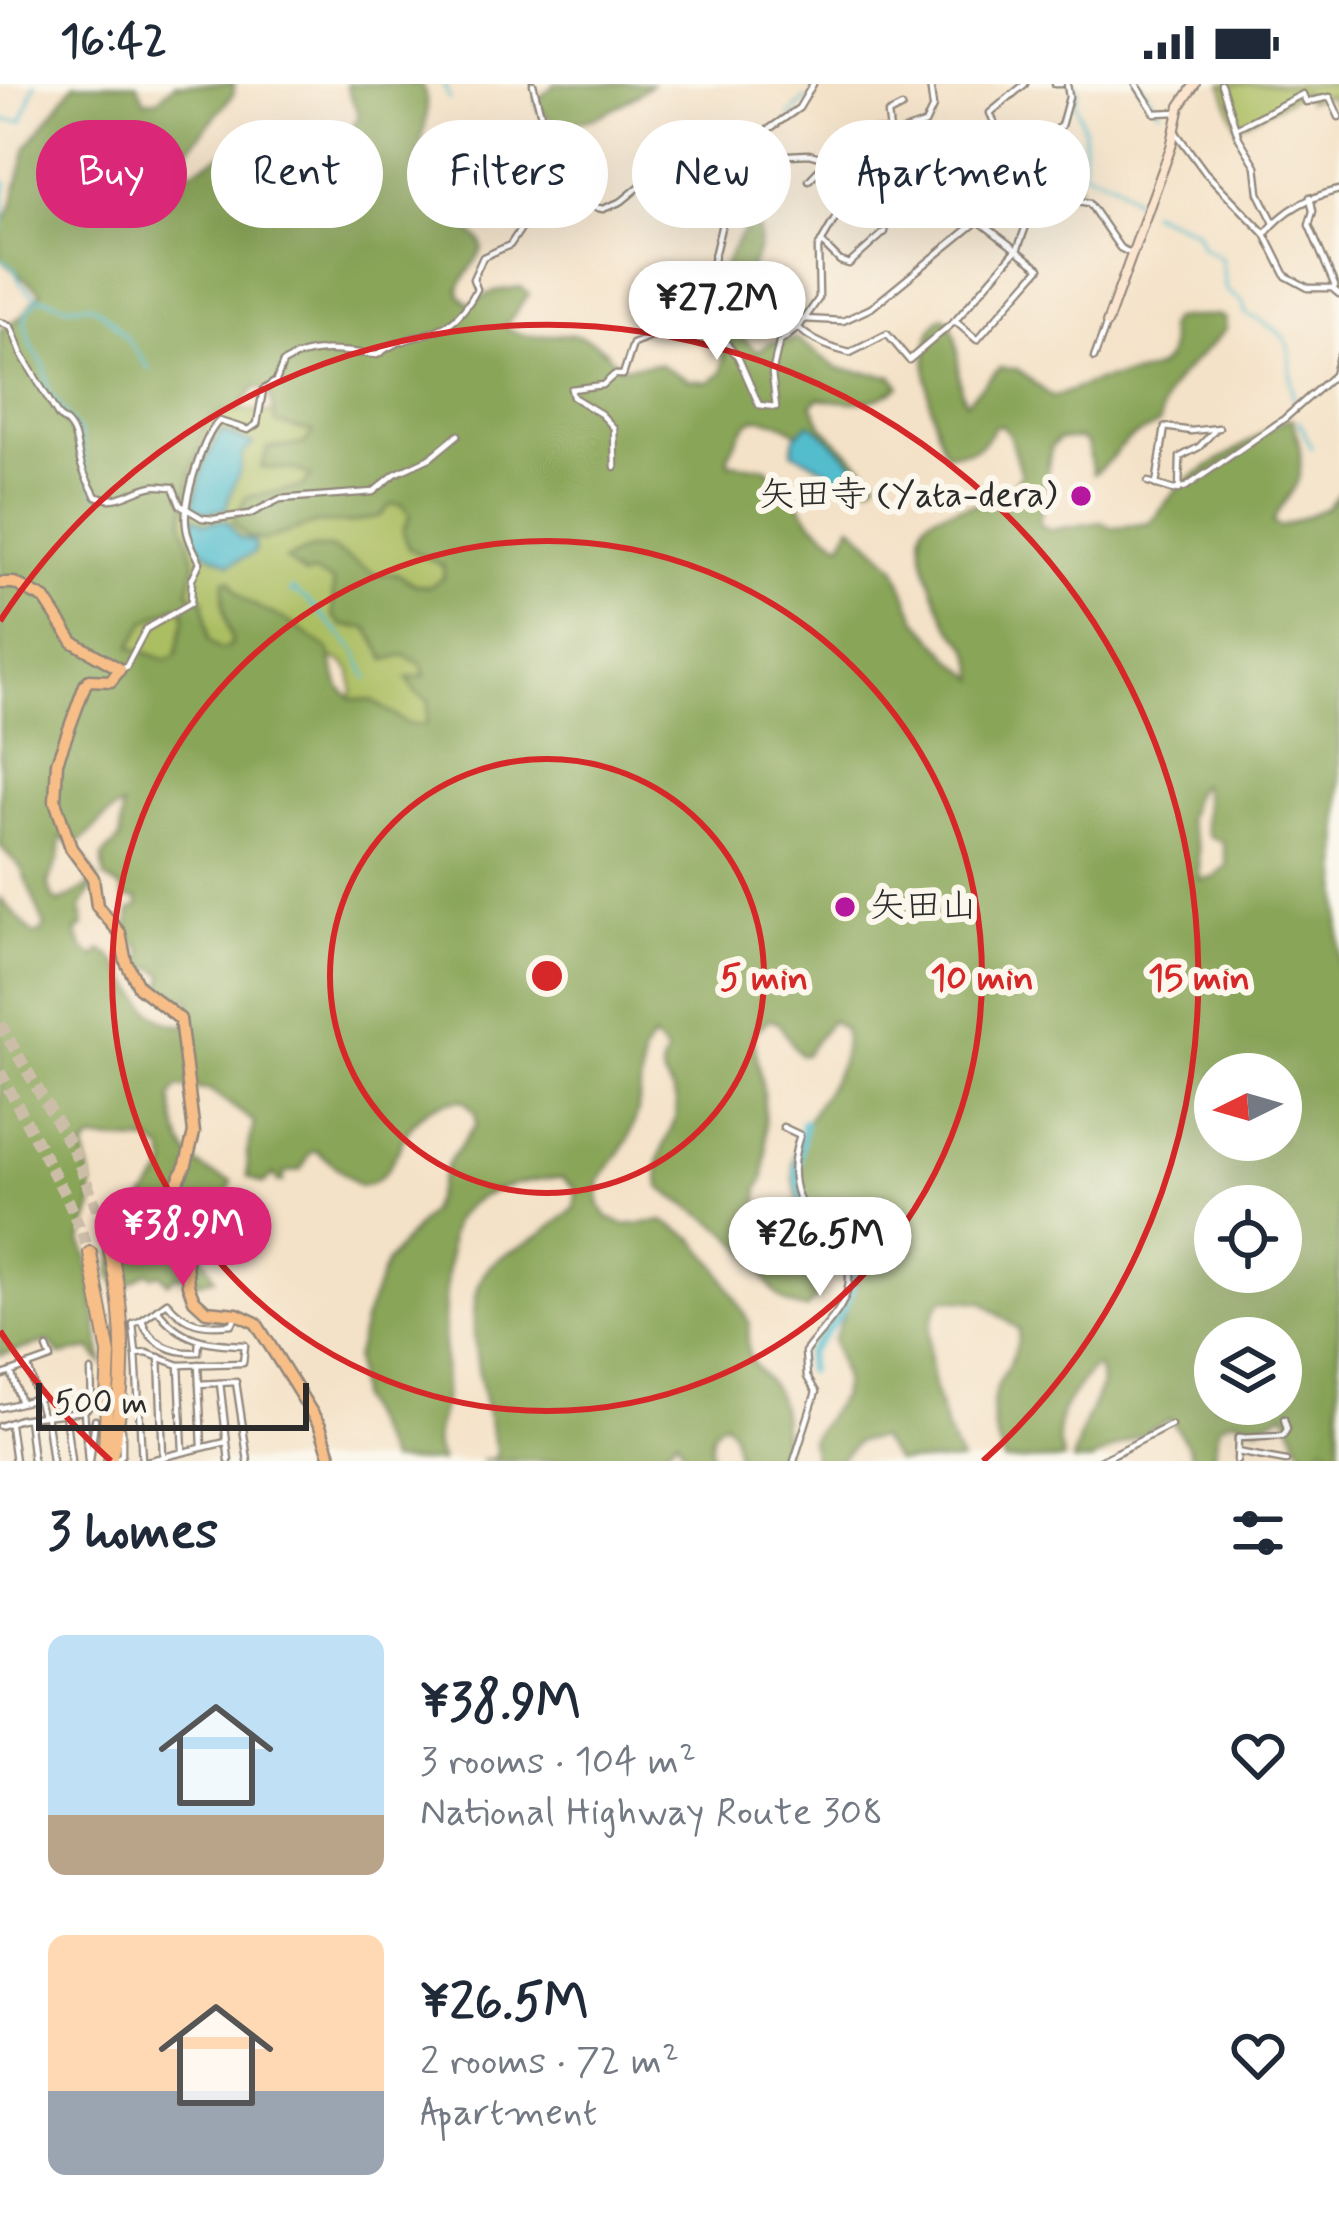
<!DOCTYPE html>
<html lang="en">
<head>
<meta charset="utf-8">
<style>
  body { margin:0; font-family:Mynerve,"Klee One",sans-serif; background:#f2f2f3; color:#1f2937; height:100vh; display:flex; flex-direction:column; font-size:45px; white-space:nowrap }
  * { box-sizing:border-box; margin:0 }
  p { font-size:39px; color:#747a83 }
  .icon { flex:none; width:66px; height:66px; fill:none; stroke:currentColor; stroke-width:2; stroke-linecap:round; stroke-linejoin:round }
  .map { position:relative; height:1377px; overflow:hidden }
  .side { display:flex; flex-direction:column; background:#fff; flex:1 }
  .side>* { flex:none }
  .hud { position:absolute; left:36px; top:36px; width:1269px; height:108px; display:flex; gap:24px }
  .needle { width:78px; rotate:265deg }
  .fabs { position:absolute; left:1194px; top:969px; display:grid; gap:24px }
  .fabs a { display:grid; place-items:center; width:108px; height:108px; border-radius:50%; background:#fff; box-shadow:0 12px 48px #0002; font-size:60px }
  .scale { position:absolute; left:36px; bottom:30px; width:273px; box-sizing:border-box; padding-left:12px; border:6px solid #2b2b2b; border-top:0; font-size:33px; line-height:42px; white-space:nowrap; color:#2b2b2b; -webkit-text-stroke:9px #fbf7ec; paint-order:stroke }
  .price { position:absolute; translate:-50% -102px; padding:0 27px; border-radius:42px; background:#fff; color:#222; font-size:39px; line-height:78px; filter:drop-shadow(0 3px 6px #0008) }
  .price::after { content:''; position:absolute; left:50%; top:72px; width:36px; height:27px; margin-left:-18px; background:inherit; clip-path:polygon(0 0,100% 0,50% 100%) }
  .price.selected { background:#db2777; color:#fff }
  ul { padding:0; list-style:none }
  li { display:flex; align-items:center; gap:36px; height:300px; padding:0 48px }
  li span { display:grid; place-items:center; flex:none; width:336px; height:240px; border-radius:18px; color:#555 }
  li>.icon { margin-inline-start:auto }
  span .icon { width:144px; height:144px; fill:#fffc; stroke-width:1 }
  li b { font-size:51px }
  h2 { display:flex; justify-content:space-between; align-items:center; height:144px; padding:0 48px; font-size:51px }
  .pill { padding:0 42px; border-radius:54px; background:#fff; box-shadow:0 12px 48px #0002; font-size:42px; line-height:108px }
  .pill.selected { background:#db2777; color:#fff }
  .status { display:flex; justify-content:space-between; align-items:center; height:84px; padding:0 60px; background:#fff; direction:ltr }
  .status svg { height:33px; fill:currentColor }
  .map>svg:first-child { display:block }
  .green { fill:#acbe62; stroke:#6c7446; stroke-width:3 }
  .forest { fill:#89a558; stroke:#5a6842; stroke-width:3; fill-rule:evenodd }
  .water { fill:#52bdce; stroke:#3e747c; stroke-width:3 }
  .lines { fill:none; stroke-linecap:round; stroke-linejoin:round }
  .stream { stroke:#52bdce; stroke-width:3 }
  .river { stroke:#52bdce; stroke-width:8 }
  .motorway-tunnel { stroke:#ccbda9; stroke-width:12; stroke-dasharray:12 6; stroke-linecap:butt }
  .minor-casing { stroke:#90867a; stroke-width:9 }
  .secondary-casing { stroke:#90867a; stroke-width:12 }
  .trunk-casing { stroke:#90867a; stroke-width:15 }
  .motorway-casing { stroke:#90867a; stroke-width:16 }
  .minor { stroke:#fff; stroke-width:4.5 }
  .secondary { stroke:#fce5cf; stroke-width:8 }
  .trunk { stroke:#f7be88; stroke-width:10 }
  .motorway { stroke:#f7be88; stroke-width:12 }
  .ring { fill:none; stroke:#d62828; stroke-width:6 }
  .poi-dot { fill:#b5179e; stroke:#fbf7ec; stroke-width:4.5 }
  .labels { text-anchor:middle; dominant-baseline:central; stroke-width:12; stroke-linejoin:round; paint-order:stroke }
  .poi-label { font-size:36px; fill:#2b2b2b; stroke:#fbf7ec; text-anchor:end }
  .centre { fill:#d62828; stroke:#fbf7ec; stroke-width:6 }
  .ring-label { font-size:36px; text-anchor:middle; font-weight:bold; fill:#d62828; stroke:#fbf7ec; stroke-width:12; stroke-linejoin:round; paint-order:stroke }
</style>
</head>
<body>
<div class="status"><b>16:42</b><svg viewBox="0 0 49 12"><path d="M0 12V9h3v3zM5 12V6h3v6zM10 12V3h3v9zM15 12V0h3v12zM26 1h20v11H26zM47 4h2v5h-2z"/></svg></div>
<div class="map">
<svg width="1339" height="1377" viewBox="0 0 1339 1377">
  <rect width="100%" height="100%" fill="#fbf7ec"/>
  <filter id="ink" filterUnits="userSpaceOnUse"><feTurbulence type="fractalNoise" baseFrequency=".00833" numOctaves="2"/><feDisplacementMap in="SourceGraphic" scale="24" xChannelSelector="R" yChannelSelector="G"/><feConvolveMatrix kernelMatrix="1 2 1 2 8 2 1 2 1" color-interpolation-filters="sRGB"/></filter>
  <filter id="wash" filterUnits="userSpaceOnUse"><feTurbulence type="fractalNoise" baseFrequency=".004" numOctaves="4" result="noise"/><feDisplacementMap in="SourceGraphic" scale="48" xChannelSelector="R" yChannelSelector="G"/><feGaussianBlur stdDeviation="2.7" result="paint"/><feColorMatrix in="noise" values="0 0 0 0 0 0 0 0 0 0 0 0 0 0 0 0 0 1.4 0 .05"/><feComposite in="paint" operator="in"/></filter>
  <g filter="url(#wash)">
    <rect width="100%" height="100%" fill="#f4e2c8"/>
    <!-- green -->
    <g class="green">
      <path d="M1222,0h117v31l-10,-19 -22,5 -4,-9 -67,34z"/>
      <path d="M204,322l85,9 100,60 145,242 -207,22 26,-47 -2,-21 -7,-8 -36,-15 -136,15 -32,-3 -140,-128z"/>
    </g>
    <!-- forest -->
    <g class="forest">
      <path d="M74,0h63l8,17 13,-2 17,-15h58l1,9 -47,58 -5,14 9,6 44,-23 38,-7 65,56 7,-19 -1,-36 15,-26 -13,-32h75c15,27 -4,64 -8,92l6,11 62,54 2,8 -24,38 1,8 9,9 26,-13 26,-4 8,7 -24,32c39,29 67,-20 115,41l39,-3 30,16 20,2 13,-10c4,-20 -4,-37 -6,-57 -3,-33 15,-72 38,-95 29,49 -63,77 3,131l13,-8 28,-4 40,30 55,7 7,10c-27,20 -49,18 -81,12l-7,6 11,23 54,52 -6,6 -7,-1c-20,-15 -92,-82 -115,-62 -9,8 -15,24 -21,34l1,7 36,4 21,17 26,38 29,22 11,-19 43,41 21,52 38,43 23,18c-1,-10 -4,-26 -11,-35 -6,-8 -14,-12 -18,-21 -10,-20 -35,-78 -24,-99 12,-23 71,-9 97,-49l-12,-41 -8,-9 -7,1c-10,23 -24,27 -48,27 -15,-30 -35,-118 -2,-137 22,22 7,60 22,86l33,-34 18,1 35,28c17,-4 30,-12 46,-16 31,-9 85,-1 69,-53l5,-9 46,-4 7,4 1,9c-25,33 -64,50 -66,94 -9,9 -17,8 -28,15 -15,10 -23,28 -39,37l-6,-30 -7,-5h-21l-8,8 -12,77 11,6 51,-8 11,6 38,-5 31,-39 105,-65h7c5,17 11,43 5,60 -5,17 -20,26 -25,44l7,4 47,-19 12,-15v965l-15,-12 -15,13 -11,-16 -10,-27 -5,-3 -25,14 -25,-8 -13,6 -8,36h-19l-4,-14 -19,-28 -79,42h-18l8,-29 21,-48 -4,-17h-5c-24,33 -45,50 -29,92l-60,2c-6,-18 -13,-39 -11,-58 3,-26 24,-40 26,-73l-37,-28 -38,-3c-34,32 -2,127 17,162h-65l-17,-23 -21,3 -20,20h-24l-3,-21 30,-44 3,-16 -11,-39 24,-60c-17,-27 -45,-44 -57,-76 -30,-82 55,-116 44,-176l-13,-9 -26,35h-5l-22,-32 -9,-4 -16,15 10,58 3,58 -2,28 -6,11 1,36 57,56 3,15 -13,13c-35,-4 -39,-35 -60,-58 -27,-31 -55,-40 -86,-64 -1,-10 -3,-21 0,-30 5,-20 21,-37 15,-59 -5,-19 -22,-21 -8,-45l-14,-15 -10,16 -5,57 -10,29 -29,42v21l7,13 18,9 39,-4 30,17 23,27 34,59c-9,45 9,38 26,69 10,18 6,48 7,68h-45l-6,-31 -8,-8c-16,8 -13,23 -13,39h-23l-11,-23 -14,15 9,8h-191l14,-3 2,-6c-12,-45 -42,-152 -6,-187 11,-11 27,-16 40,-24 15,-9 30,-22 44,-33l1,-19 -14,-12c-32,2 -92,13 -108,45 -5,10 -4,26 -5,37 -6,44 -6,86 -4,131 1,26 -19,44 -4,71h-52l-31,-62 -3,-40 10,-41 21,-55 44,-52 17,-47 29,-40 -1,-11 -11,-13c-77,2 -53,81 -105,86l-42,-35 -7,2 -9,17 -17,3 -1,9h-5l-4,-8 -11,10 -15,-7 -1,-23 7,-32 -44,-32 -33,-3 -6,10c8,45 12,70 61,84l-5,17 -13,5 -17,20 3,26 15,29 -17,4 -20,-7 -10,8 -7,-9 -8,2 -5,-4 -29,19 -9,-18 13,-46 44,-59 -3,-17 -14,-9 -58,-2 -8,9 8,36v24l-11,32 7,16 14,106 -12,-14 -30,6 -11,-13 -49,13v-457l33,36 8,-1 4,-7 -24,-58 -21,-22v-516l22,-14 19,-24 -41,-33v-31l12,-22 15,-59zM256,303l13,6 7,30 37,9 -9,12 -36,4 -7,20 36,2 14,6 -8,11 -57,10 -13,25 15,15 16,3 53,-17h33l31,-7 10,-12 11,1 8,11 -7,15 5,17 35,18 1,11 -15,10 -13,-2 -18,-11h-22l-46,-26h-18l-26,11 19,16 10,-2 18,9v34l10,10 25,2 18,32 17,-5 18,9 4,12 -18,2 8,14 14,9 -3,24 -19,-1 -33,-23 -22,-2 -12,-11 -12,-39c-17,-11 -33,-25 -51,-33 -19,-9 -38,-14 -46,-36h-6c-5,23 2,40 7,62l-5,6 -8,1 -10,-9 -5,-41 -9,-1 -7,-7 7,-27 -12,-42 8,-50 16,-49 16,-12h13zM177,522h6l2,12 -9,38 -10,4 -35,-13 14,-25zM1201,700c8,18 -1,35 8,53l14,5 4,23 -12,12 -15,3 -2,-32 -11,-29c5,-11 4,-27 14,-35zM122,723l-2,32 -18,18 3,21 17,11 2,9 14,1v7l-8,4 -3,26 16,14 -2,17 14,1 9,7 -2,15 27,9v26c-49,5 -58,-61 -88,-75l-6,7c-12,-5 -15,-13 -19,-26l7,-4 -2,-20 17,-27 -12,-19 4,25 -30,16 -7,-3 -5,-16 11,-25 2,-21 13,8c22,-11 24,-28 48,-38zM1215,990h66v66h-66zM1215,1122h66v66h-66zM1215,1254h66v66h-66z"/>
      <path d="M555,0h96c-26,21 -96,66 -115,17z"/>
      <path d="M1047,55l10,3 17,14 5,32 -7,6 -32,-4 -4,-46z"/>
    </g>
    <!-- water -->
    <g class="water">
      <path d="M924,60l23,35 -50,41 -4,-6c3,-13 11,-22 14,-36l-11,-14 -8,-4 1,-7z"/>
      <path d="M809,339c21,13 42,39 59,54l-30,3 -10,-10 -36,-18 3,-15z"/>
      <path d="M221,347l32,13 -11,11c0,21 -12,31 -16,53l-19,5 -14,-6 11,-42z"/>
      <path d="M194,432l11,7 21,-3 13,18 16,4 -1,11 -24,11c-26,-15 -42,-13 -36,-48z"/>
    </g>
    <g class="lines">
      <!-- stream -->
      <g class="stream">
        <path d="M444,0l5,15"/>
        <path d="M1075,0l3,7 -3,12 9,26 -1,42 30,11 27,22"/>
        <path d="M1140,0l19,26"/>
        <path d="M789,33l17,-19"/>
        <path d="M0,36l22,1 13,-37"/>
        <path d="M0,95l7,4c-7,19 0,33 -7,49"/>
        <path d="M1150,128l46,19 6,16 19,11 5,32 17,12 3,12c61,27 37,32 48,88"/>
        <path d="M0,175l14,9 6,14 18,17 -12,14 -1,12 8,24 11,16 4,24 32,45 7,40 12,21"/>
        <path d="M40,214c12,0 17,7 28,8 7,1 14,-2 20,-1 20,3 50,49 61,64"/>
        <path d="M1300,338l11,26"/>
        <path d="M292,505l1,1 -1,3 -2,-1z"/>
        <path d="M293,507l14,9 49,51 12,28"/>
      </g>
      <!-- river -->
      <g class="river">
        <path d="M804,1039l-7,50 7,31"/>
        <path d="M808,1286v-17c27,-34 67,-68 27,-109"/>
      </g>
    </g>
  </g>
  <g filter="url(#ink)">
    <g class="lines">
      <!-- motorway-tunnel -->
      <g class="motorway-tunnel">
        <path d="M0,940l76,131 31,80"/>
        <path d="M0,988l69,130 21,51"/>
      </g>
      <defs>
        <g id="minor">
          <path d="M533,0l19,73 -11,25 20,26"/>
          <path d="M1055,0h6"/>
          <path d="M1136,0l19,29 23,-1"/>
          <path d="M1221,0l18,54 17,28 3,27 15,30"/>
          <path d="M1236,44l67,-34 3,8 24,-5 9,20"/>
          <path d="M998,47l-8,-18 35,-29"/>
          <path d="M890,48l-2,-18 14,-7"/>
          <path d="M1177,50l28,38 60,62 21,42 22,12h24l7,6"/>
          <path d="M952,95l4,-2 10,10 9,31 65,50 -63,72 -22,-19"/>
          <path d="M809,96l20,-21"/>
          <path d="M1038,109l-4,-50 27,-17 8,-29 -2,-13"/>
          <path d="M1310,113l3,14 -4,14 26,61"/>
          <path d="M1265,150c20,-25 44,-37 74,-44"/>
          <path d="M821,158l19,19 9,3 36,-32"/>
          <path d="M702,191l7,25 10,11v23l19,23 21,48 17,2 -4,-33 7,-31 20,-16 20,-29 -1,-50 23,-40v-44l32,-34 25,3 27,-9 8,-17 -3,-23"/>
          <path d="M782,211c7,36 35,50 68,58l37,-19 22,26 46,-39 63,-73 20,-55 51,10 31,45 10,5"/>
          <path d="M803,235l40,2 28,-13 107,-87"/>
          <path d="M0,238l11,5 11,28 37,62c21,12 16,33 24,53 3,9 9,18 13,27 25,7 35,-7 57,-11 7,-1 14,1 20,1l7,18 22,13 12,1 36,-5 30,-15 93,-7 22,-18 35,-16 28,-23"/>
          <path d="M1094,274l13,-35"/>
          <path d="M615,383l-1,-39 -13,-14 -28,-17 -2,-8 32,-4 11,-10h9l10,-31 28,-11 25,-49 26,-19 11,-46 12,-16 11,-30 3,-30 50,-35 14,-24"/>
          <path d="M1148,398l26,8 12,-3 98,-68 50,-44 5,-19"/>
          <path d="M1156,401l9,-58 26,4 28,-3"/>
          <path d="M1179,406l1,-33 19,-10 15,-16"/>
          <path d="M120,585l6,-2 20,-38 45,-26 1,-24 8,-17c-6,-12 -13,-24 -14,-37 -3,-24 16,-87 33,-104l29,9 9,-6 6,-34 13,-9 7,-18c30,-19 63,-11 94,-8 37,-29 71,-8 100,-66l-4,-10 10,-22 27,-12 14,-21 26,-3 21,-19 32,7 19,-8 34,-28 7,-36h60l18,-9 28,28 40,-2 32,9"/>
          <path d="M783,1043l17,8c-31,92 60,99 48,153 -5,24 -29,44 -43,64l2,25 9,15 -22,69"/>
          <path d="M199,1257l-1,11c-23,2 -49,-8 -56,-32l25,-18c18,23 37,25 65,22l5,-10"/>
          <path d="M136,1270l-3,-30 9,-4"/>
          <path d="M159,1273l4,100"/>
          <path d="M198,1280l4,83"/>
          <path d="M179,1281l4,87"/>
          <path d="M28,1282l14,49"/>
          <path d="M11,1288l9,28"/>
          <path d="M0,1292l51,-18 -4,-10"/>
          <path d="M220,1299l9,78"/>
          <path d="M199,1300l37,-2 12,79"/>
          <path d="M0,1324l40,-10"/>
          <path d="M65,1329l6,48"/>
          <path d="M46,1331l6,46"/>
          <path d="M28,1334l5,43"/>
          <path d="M10,1341l5,36"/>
          <path d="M0,1342l20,-7 62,-8"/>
          <path d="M1237,1368l49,9"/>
          <path d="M88,1377l-4,-50 8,-7 -1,-33"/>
          <path d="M90,1377l5,-41"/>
          <path d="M114,1377l8,-6v-26"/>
          <path d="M142,1377l-6,-107 11,-1 32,12 64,-2 2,-18c-37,-1 -65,-4 -88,-36"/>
          <path d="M147,1377l79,-19"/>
          <path d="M1100,1377l71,-36"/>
          <path d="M1237,1377l1,-23 45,-2 4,-7 -3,-10"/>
        </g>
        <path id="secondary" d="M1107,239l64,-176 9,-41 15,-22"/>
        <path id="trunk" d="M0,499h14l31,16 28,43 47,27 -9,12 -22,-1 -4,5 -28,77 -2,39 16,47 22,30 4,28 23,27 6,29 13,25 41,32 14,114 -8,31 -14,30 -3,26 17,42 2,23 6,15 12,11 31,3 19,9 64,103 12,35"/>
        <g id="motorway">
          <path d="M107,1151c18,74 21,152 3,226"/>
          <path d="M90,1169l19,101 -4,94"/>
        </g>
      </defs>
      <!-- minor casing -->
      <use href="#minor" class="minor-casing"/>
      <!-- secondary casing -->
      <use href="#secondary" class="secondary-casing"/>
      <!-- trunk casing -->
      <use href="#trunk" class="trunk-casing"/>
      <!-- motorway casing -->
      <use href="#motorway" class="motorway-casing"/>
      <!-- minor -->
      <use href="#minor" class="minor"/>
      <!-- secondary -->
      <use href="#secondary" class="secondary"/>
      <!-- trunk -->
      <use href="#trunk" class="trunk"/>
      <!-- motorway -->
      <use href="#motorway" class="motorway"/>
    </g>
  </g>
  <!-- distance rings -->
  <g class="ring">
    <circle cx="547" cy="892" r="217"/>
    <circle cx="547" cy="892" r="435"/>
    <path d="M111 1377A652 652 0 0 1 0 1247M0 537A652 652 0 1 1 983 1377"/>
  </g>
  <!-- markers -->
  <g class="poi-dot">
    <circle cx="1081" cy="412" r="12"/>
    <circle cx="845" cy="823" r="12"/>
  </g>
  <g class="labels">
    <!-- poi labels -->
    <g class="poi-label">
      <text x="1057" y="412">矢田寺 (Yata-dera)</text>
      <text x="869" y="823" text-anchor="start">矢田山</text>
    </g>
  </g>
  <circle cx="547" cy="892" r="18" class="centre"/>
  <g class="ring-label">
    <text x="764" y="905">5 min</text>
    <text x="982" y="905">10 min</text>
    <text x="1199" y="905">15 min</text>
  </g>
</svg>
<div class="fabs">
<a><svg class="needle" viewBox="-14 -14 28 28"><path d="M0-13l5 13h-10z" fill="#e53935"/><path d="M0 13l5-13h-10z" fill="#747a83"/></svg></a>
<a><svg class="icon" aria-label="locate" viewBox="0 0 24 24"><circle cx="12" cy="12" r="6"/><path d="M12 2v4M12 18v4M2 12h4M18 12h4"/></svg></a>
<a><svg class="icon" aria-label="layers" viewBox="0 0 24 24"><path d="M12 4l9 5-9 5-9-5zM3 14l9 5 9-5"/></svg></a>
</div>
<div class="scale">500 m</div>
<b class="price" style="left:717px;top:279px">¥27.2M</b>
<b class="price selected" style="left:183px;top:1205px">¥38.9M</b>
<b class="price" style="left:820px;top:1215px">¥26.5M</b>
<div class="hud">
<a class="pill selected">Buy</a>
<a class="pill">Rent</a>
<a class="pill">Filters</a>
<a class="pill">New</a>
<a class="pill">Apartment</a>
</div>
</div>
<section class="side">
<h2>3 homes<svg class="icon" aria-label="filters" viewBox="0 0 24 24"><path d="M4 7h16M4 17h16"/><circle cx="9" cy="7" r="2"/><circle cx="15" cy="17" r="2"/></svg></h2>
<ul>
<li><span style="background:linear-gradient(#bfe0f5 75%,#b9a48a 0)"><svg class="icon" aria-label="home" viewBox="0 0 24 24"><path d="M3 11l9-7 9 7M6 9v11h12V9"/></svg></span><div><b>¥38.9M</b><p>3 rooms · 104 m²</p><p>National Highway Route 308</p></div><svg class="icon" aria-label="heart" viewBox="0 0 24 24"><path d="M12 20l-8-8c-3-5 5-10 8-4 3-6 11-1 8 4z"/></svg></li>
<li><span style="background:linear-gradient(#ffd9b3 65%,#9aa5b1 0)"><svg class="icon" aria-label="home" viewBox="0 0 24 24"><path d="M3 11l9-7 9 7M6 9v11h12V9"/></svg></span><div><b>¥26.5M</b><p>2 rooms · 72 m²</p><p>Apartment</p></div><svg class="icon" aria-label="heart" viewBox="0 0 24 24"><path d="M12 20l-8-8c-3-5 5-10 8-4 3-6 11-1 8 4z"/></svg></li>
</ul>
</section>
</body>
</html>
